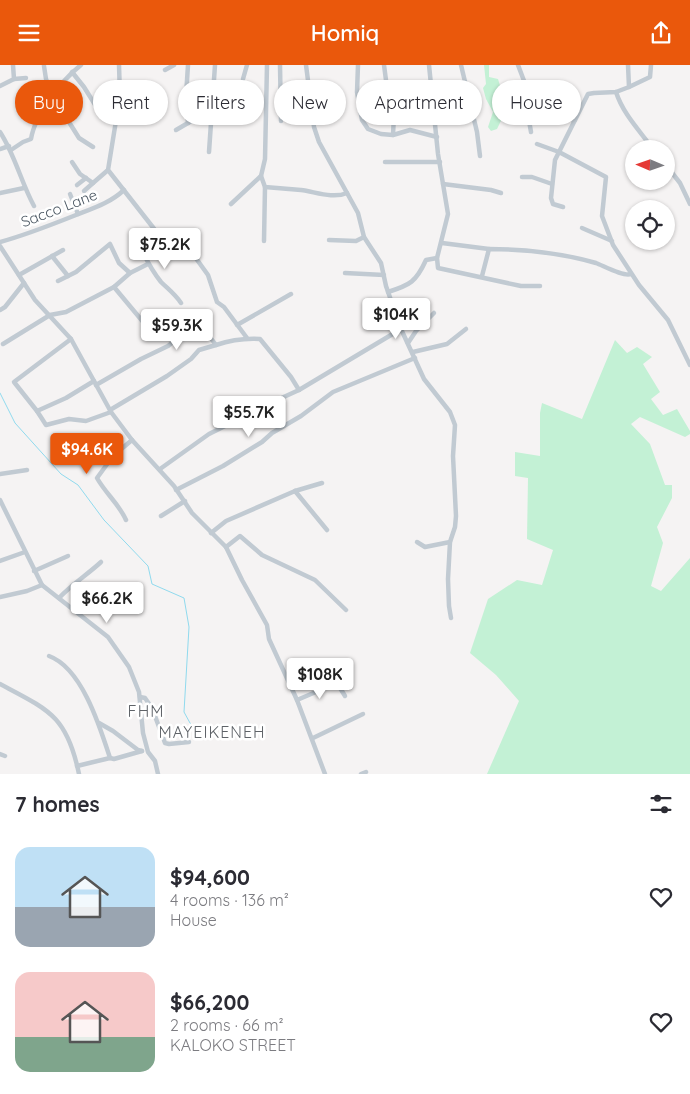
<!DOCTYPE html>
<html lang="en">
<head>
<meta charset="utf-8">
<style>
  body { margin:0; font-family:Quicksand,sans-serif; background:#f2f2f3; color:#2b2b33; height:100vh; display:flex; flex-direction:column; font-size:19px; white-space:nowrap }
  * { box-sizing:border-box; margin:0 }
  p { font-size:16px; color:#7c7c81 }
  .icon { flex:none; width:28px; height:28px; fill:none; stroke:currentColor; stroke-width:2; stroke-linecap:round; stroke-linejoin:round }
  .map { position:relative; height:709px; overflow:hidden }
  .panel { display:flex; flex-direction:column; background:#fff; flex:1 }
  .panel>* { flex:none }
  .guide { position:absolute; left:15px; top:15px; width:660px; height:45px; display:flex; gap:10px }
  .needle { width:32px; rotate:272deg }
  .buttons { position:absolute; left:625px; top:75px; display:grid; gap:10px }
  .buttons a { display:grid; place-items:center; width:50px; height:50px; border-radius:50%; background:#fff; box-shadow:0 1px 4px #0004; font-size:25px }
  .price { position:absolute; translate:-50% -42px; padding:0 11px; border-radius:5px; background:#fff; color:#222; font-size:16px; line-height:32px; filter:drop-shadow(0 1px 2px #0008) }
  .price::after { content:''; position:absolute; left:50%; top:30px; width:15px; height:11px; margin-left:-8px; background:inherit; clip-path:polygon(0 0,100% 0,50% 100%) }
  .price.current { background:#ea580c; color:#fff }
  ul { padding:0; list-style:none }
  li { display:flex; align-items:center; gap:15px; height:125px; padding:0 15px }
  li span { display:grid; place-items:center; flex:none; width:140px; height:100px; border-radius:15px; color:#555 }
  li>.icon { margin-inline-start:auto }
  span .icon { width:60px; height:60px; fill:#fffc; stroke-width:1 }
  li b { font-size:21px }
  h2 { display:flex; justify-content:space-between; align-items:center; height:60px; padding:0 15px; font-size:21px }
  .chip { padding:0 18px; border-radius:22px; background:#fff; box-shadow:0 1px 4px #0004; font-size:18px; line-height:45px }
  .chip.current { background:#ea580c; color:#fff }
  header { display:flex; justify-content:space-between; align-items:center; height:65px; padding:0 15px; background:#ea580c; color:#fff; font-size:22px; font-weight:600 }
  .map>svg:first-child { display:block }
  .green { fill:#c3f1d5 }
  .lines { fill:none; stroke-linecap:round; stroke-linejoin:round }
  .stream { stroke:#90daee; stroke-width:1 }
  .minor { stroke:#c1cad2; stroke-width:4.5 }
  .labels { text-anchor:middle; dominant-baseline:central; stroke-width:5; stroke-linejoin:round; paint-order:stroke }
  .street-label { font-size:15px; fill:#4a5661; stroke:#fff }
  .neighbourhood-label { font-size:16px; letter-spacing:1px; fill:#5f6368; stroke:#fff }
</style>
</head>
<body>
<header><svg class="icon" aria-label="menu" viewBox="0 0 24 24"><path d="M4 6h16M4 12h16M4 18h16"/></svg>Homiq<svg class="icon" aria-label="share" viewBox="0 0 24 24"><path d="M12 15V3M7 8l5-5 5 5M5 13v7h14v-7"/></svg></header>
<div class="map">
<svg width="690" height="709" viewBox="0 0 690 709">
  <rect width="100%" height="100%" fill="#f5f3f3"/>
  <!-- green -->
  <g class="green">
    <path d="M484,0h5v12l9,2 3,10 8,5 1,8 -13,27 -6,2 -3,-4 5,-15 -7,-13 -3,-11 3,-4z"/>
    <path d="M615,275l12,13 10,-6 15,10 -9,7 17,28 -9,7 12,16 14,-6 13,22v3l-5,3 -45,-20 -9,7 19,20 15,41h7v13l-15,29 6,16 -12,43 10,5 29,-33v216h-203l32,-73 -23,-26 -26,-22 18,-54 29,-19 25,5 11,-35 -26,-11 1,-61 -13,-2v-24l25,4v-43l2,-10 40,16z"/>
  </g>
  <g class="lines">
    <!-- stream -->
    <path class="stream" d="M0,328l15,30 46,51 17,11 26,35 44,46 4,18 32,14 5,29 -5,85 6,11 4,4"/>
    <!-- minor -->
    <g class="minor">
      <path d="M119,0l1,31 -12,74 58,74 9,5 10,-6 23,32 9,27 7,5 23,31"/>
      <path d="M280,0l1,56"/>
      <path d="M306,0l8,62 5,15 39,71 6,24 17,26 5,23 15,43 23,50 26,33 5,13 -2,31 3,60 -1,11 -5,15 -2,37 1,27 2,12"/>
      <path d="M358,0l-1,27 5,28 6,9 13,5 12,1 17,-5 27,7"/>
      <path d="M384,0l5,38 5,12 -1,20"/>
      <path d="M429,0l9,89 10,60 -11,44 1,10 83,18h19"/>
      <path d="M461,0l16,67 3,24"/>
      <path d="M518,0l11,29 -2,15 4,23"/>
      <path d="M44,1l2,13 6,16 27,43 14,9"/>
      <path d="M165,5l9,-5"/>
      <path d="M72,7l12,15 15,24"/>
      <path d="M14,14l12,-1"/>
      <path d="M243,14l4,-14"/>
      <path d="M0,21l14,-7 -1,-14"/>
      <path d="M629,22l21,-10 1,-12"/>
      <path d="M616,27c7,22 24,39 37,57"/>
      <path d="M120,31h11l22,-4"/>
      <path d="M527,44l48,11"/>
      <path d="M188,58l-2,-27 2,-31"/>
      <path d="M176,65l36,-21"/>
      <path d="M0,67c15,23 21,50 34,74"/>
      <path d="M537,79l22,8 47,25 -4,39 11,29 26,40 29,35 22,45"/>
      <path d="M0,84l9,-3"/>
      <path d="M11,85l12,-8 8,-3c4,-25 31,-59 50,-74"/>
      <path d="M209,87l6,-87"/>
      <path d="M72,97l8,12 13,9 15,-13"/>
      <path d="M385,97h55"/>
      <path d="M666,100l14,18 10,21"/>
      <path d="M261,111l4,11c12,1 24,2 36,3 15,2 32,9 46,3"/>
      <path d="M522,112h10l20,7"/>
      <path d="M443,119l48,6 10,3"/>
      <path d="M77,120l9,-7"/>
      <path d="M84,126l9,-8"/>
      <path d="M0,128l24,-5"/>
      <path d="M70,129l8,20"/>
      <path d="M231,139l30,-28 4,-17 2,-94"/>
      <path d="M563,142l-10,-3 -2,-6 4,-38 33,-66 6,-1 22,-1 13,-5 -1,-22"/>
      <path d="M582,163l30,13"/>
      <path d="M159,170l-9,11 -8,4c5,11 11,22 19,32 7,7 14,12 20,21"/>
      <path d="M329,175l27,1 8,-4"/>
      <path d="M264,176l1,-54"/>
      <path d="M0,177c26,-7 51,-17 76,-27 18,-7 34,-12 48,-25"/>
      <path d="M442,178l47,6"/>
      <path d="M0,181l35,54 36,39 40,73 21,28 42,46 18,27 34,34 16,33 25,45 2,14 28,61 28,74"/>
      <path d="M52,191l16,20"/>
      <path d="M345,208l39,2"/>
      <path d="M19,210l44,-25"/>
      <path d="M482,211l7,-27c36,0 72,4 107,14 8,3 28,14 35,11"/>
      <path d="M58,216l18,-9 34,-28 9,19 11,10"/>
      <path d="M114,222l30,36 6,2 6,-4"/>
      <path d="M388,227c22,-7 28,-10 38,-32l11,-2"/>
      <path d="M0,245l5,-3 19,-24"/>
      <path d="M237,260l54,-31"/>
      <path d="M71,274l-57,43 23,29 9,14 23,-6 17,2 25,-9"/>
      <path d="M408,278l8,-12 18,-18"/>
      <path d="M3,279l47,-29 16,-3 48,-25 16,-14 18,-9"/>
      <path d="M413,287l34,-8 19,-15"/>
      <path d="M96,320l45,-26 27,-13 5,-4 5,-7 17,-10 8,3 13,17c15,-5 28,-7 44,-6l31,38 8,13"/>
      <path d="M110,345l57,-34 24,-17 8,-9 17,-5"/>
      <path d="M37,346l29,-13 28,-17"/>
      <path d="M160,404l49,-35 30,-15 24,-15 12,-3 24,-11 102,-61"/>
      <path d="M0,409l27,-4"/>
      <path d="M176,425l47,-24 39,-24 10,-9 29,-17 32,-24 82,-34"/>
      <path d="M295,426l32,39"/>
      <path d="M0,435l42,85 66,52 21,30 10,25 4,41 5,19 7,9 3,13"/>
      <path d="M161,451l24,-15"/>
      <path d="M126,455c-7,-16 -20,-26 -29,-42l16,-22 19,-16"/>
      <path d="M211,468l15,-12 69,-30 27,-8"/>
      <path d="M417,477l8,5 25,-5"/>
      <path d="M226,482l14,-11 22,19 53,25 31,30"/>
      <path d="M0,496l25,-9"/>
      <path d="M34,506l34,-15"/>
      <path d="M0,532l27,-6 15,-6"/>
      <path d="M59,533c13,-14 28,-23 42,-36"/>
      <path d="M49,591c33,12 51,71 61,102"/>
      <path d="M0,619c49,26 67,32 79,90"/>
      <path d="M140,632l5,1 7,10 13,35 4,1 20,-2"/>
      <path d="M297,635l40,-17 8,13"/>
      <path d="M99,658l14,8 25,19 4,1"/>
      <path d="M313,673l50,-24"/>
      <path d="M0,689l5,2"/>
      <path d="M77,701l33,-8 4,1 28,-8"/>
      <path d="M361,709l5,-2"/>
    </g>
  </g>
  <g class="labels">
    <!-- street labels -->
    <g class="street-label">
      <text transform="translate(59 143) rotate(-21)">Sacco Lane</text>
    </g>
    <!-- neighbourhood labels -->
    <g class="neighbourhood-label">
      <text x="146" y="646">FHM</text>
      <text x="212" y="667">MAYEIKENEH</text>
    </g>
  </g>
</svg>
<div class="buttons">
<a><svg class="needle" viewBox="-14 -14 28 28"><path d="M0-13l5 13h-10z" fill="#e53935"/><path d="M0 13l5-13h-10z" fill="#7c7c81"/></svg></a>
<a><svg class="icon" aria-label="locate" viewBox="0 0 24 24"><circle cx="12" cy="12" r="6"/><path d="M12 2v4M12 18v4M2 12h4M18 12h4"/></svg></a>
</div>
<b class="price" style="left:165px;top:205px">$75.2K</b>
<b class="price" style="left:396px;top:275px">$104K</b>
<b class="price" style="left:177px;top:286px">$59.3K</b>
<b class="price" style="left:249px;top:373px">$55.7K</b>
<b class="price current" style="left:87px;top:410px">$94.6K</b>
<b class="price" style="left:107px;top:559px">$66.2K</b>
<b class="price" style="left:320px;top:635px">$108K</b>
<div class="guide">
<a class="chip current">Buy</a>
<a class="chip">Rent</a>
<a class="chip">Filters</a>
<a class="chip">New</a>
<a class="chip">Apartment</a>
<a class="chip">House</a>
</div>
</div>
<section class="panel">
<h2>7 homes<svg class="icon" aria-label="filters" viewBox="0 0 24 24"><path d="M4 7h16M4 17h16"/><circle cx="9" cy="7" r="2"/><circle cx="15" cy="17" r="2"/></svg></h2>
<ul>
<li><span style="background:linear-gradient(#bfe0f5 60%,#9aa5b1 0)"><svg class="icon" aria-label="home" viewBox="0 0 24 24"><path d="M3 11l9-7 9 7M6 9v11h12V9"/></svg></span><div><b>$94,600</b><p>4 rooms · 136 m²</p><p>House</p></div><svg class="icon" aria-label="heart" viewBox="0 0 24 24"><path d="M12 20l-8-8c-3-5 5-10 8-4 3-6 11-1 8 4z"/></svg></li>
<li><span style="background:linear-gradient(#f6c9c9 65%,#7fa58c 0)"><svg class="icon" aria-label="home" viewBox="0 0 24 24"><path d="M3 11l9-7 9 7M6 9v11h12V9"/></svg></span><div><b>$66,200</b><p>2 rooms · 66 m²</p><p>KALOKO STREET</p></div><svg class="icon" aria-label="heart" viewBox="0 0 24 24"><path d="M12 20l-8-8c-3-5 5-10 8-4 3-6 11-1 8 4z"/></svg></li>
</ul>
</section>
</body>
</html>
